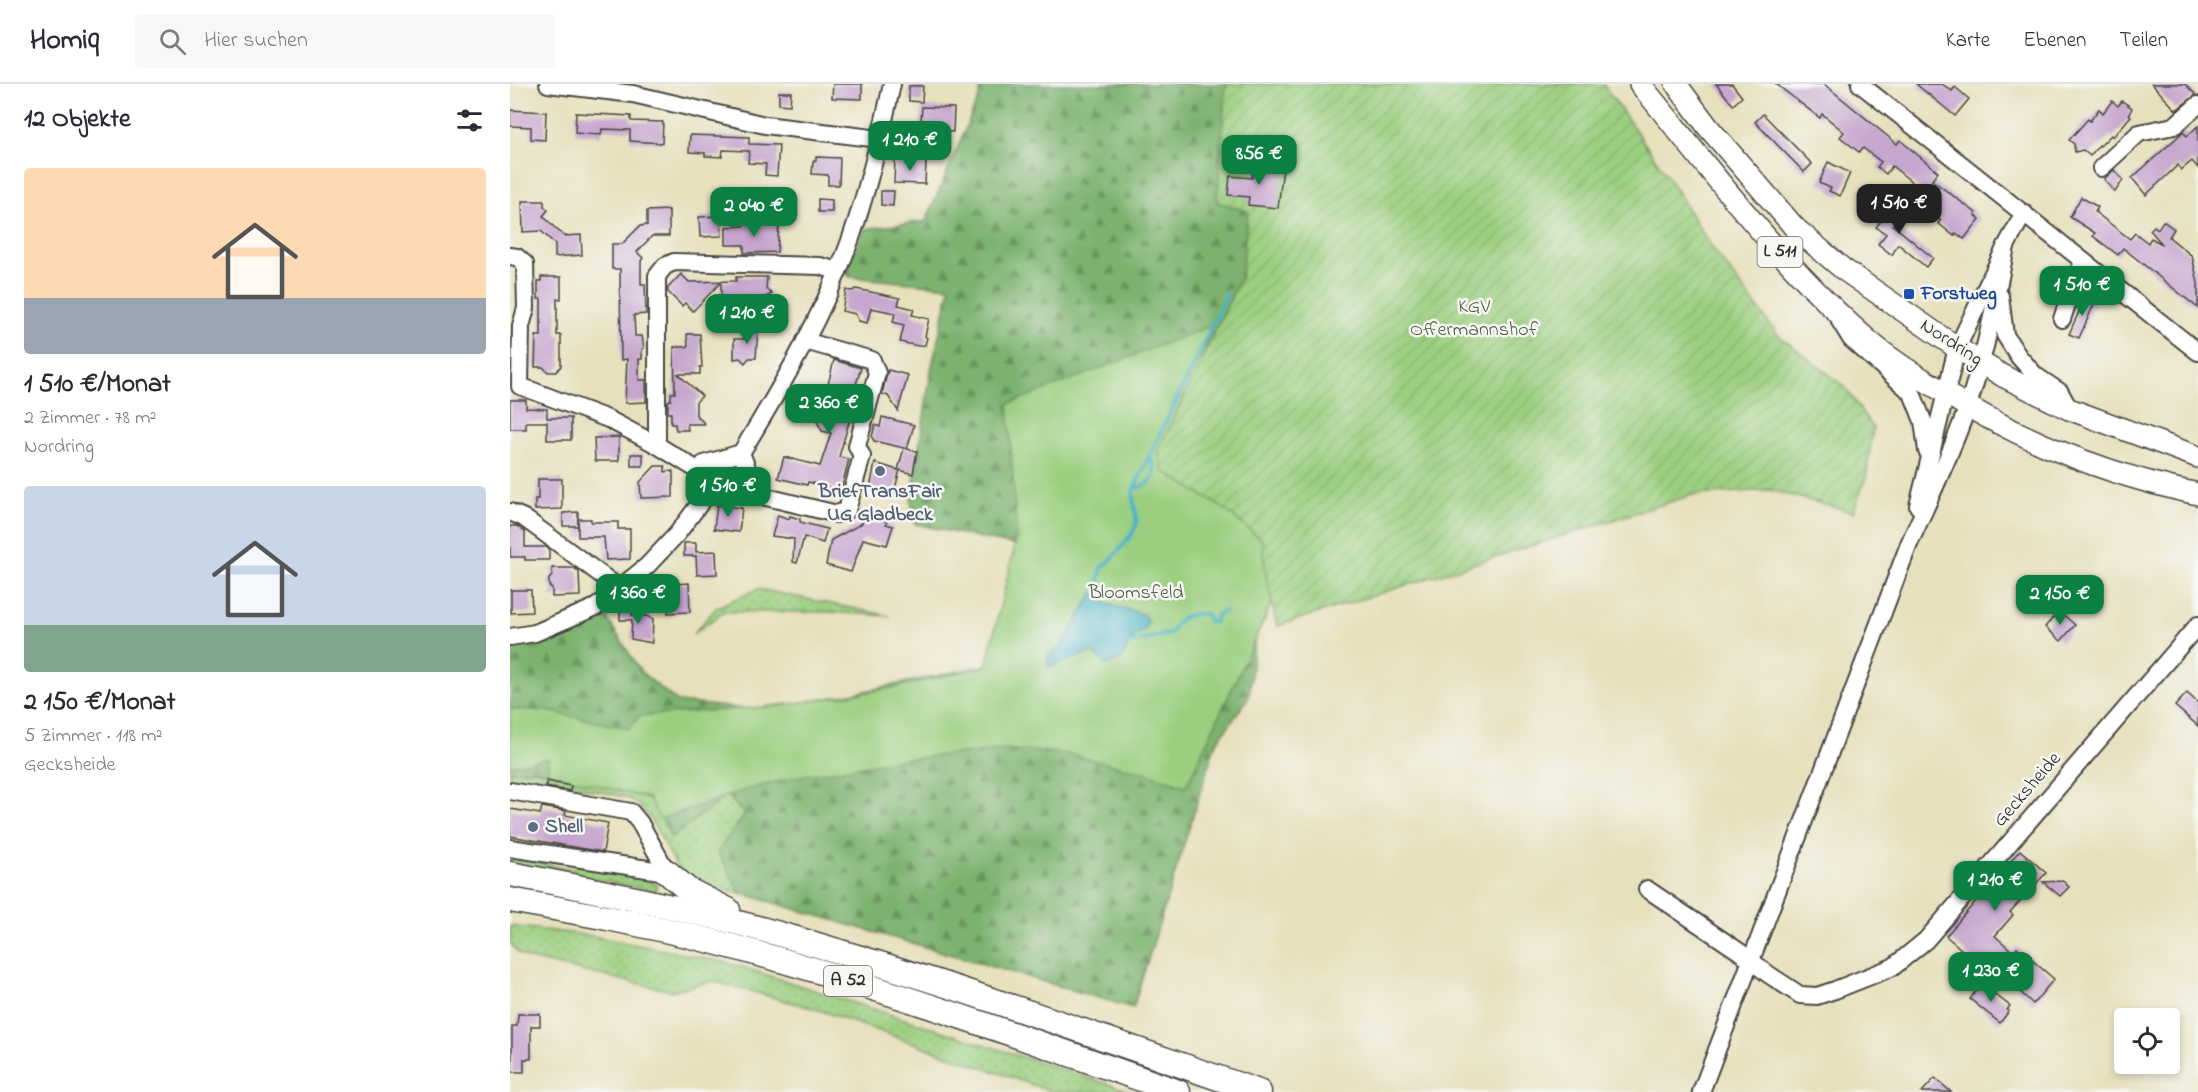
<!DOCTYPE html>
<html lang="de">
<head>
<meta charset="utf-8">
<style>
  body { margin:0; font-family:"Indie Flower",sans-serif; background:#f7f7f7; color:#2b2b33; height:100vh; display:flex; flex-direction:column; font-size:22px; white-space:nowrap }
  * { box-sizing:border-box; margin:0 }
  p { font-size:20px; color:#7c7c81 }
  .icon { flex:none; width:33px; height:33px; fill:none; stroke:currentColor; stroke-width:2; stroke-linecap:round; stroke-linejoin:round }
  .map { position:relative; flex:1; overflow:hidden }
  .details { display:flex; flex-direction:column; background:#fff; width:510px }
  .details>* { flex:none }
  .controls { position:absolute; left:1604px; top:924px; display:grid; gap:12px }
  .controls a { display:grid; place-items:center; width:66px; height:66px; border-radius:6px; background:#fff; box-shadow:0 3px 9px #0003; font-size:30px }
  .price { position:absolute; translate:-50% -51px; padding:0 14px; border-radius:12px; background:#0b8043; color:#fff; font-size:20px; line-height:39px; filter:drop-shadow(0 2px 3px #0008) }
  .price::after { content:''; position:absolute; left:50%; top:36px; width:18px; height:14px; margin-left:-9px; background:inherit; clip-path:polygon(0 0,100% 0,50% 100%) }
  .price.selected { background:#222; color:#fff }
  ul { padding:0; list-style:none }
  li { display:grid; align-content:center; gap:12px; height:318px; padding:0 24px }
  li span { display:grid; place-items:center; height:186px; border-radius:6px; color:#555 }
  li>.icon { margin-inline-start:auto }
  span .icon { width:108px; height:108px; fill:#fffc; stroke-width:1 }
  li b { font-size:26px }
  h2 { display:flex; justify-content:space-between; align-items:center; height:72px; padding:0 24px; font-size:26px }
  header { display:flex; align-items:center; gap:36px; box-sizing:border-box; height:84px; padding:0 30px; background:#fff; border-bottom:2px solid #e1e1e2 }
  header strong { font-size:28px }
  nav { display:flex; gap:33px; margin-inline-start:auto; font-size:21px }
  .search { width:420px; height:54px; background:#f7f7f7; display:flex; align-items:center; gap:15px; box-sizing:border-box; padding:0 21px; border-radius:6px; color:#7c7c81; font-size:22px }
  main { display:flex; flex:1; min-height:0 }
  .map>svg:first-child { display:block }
  .grass { fill:url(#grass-dots); stroke:#637d55; stroke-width:1.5 }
  .forest { fill:url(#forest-firs); stroke:#546e4c; stroke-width:1.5 }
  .park { fill:#9bcf7f; stroke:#637d55; stroke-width:1.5 }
  .garden { fill:url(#garden-furrows); stroke:#637d55; stroke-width:1.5 }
  .water { fill:#48b2c6; stroke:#3a6e78; stroke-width:1.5 }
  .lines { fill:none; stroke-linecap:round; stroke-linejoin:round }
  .stream { stroke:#48b2c6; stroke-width:4 }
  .building { fill:#c6a5ce }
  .minor-casing { stroke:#474641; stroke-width:20 }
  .major-casing { stroke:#474641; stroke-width:24 }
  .highway-casing { stroke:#474641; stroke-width:27 }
  .minor { stroke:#fff; stroke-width:16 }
  .major { stroke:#fff; stroke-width:21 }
  .highway { stroke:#fff; stroke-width:24 }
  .transit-dot { fill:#1a4fb4; stroke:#f6f6f2; stroke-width:2 }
  .service-dot { fill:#5c6f8a; stroke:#f6f6f2; stroke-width:2 }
  .labels { text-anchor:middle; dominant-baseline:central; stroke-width:5; stroke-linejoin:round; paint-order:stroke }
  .shield { fill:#f6f6f2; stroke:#686867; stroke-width:1.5 }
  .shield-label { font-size:18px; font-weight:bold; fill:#2b2b2b }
  .transit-label { font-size:20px; font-weight:bold; fill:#164399; stroke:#f6f6f2; text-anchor:start }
  .park-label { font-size:20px; fill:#4d5c44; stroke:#f6f6f2 }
  .street-label { font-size:20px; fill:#2b2b2b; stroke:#f6f6f2 }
  .service-label { font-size:20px; font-weight:bold; fill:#4e5e75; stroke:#f6f6f2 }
</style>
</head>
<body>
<header>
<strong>Homiq</strong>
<div class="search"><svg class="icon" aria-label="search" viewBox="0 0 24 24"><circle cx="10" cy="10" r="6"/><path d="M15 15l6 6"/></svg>Hier suchen</div>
<nav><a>Karte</a><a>Ebenen</a><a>Teilen</a></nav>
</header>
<main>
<section class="details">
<h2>12 Objekte<svg class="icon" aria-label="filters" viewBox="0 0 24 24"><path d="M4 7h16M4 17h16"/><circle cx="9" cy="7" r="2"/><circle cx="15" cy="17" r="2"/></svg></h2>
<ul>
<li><span style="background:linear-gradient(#ffd9b3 70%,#9aa5b1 0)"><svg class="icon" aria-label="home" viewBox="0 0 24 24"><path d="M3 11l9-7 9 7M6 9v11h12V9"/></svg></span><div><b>1 510 €/Monat</b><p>2 Zimmer · 78 m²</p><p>Nordring</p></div></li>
<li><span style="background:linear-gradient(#c9d6e8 75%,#7fa58c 0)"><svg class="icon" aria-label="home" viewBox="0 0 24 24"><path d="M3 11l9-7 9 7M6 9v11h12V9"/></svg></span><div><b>2 150 €/Monat</b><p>5 Zimmer · 118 m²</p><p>Gecksheide</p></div></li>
</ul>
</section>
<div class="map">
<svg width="1688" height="1008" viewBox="0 0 1688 1008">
  <defs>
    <pattern id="grass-dots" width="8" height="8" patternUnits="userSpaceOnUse" patternTransform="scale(1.5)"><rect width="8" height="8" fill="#9bcf7f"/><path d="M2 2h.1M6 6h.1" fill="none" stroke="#86b26e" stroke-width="1.8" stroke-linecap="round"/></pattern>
    <pattern id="forest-firs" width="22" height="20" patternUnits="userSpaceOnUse" patternTransform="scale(1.5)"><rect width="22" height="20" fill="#7cb26e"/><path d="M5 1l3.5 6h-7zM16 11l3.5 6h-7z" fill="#66915b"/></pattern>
    <pattern id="garden-furrows" width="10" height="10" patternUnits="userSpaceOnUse" patternTransform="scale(1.5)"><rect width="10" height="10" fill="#9bcf7f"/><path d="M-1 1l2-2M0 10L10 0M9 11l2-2" fill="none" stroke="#86b26e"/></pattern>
  </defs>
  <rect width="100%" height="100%" fill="#f6f6f2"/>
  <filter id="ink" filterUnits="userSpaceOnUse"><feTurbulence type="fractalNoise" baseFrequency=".0167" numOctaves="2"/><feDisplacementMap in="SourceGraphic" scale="12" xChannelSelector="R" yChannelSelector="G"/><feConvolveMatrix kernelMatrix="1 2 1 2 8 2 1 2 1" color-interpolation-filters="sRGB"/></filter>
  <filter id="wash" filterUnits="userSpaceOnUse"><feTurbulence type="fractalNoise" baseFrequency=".008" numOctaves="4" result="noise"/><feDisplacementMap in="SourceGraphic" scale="24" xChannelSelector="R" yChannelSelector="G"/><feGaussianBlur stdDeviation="1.35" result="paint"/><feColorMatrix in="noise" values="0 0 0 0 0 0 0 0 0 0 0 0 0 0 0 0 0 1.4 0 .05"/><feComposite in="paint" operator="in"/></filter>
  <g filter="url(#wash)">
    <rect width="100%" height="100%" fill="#e7e0bc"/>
    <!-- grass -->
    <g class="grass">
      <path d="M248,505l132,27 -62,-4h-104l-31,22 24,-27z"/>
      <path d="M8,685l17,1 84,19 35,12 73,-6 18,20 -27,36 22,42 -48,-10c-29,-23 -29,-64 -64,-85l-91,-21 -27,1v-7z"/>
      <path d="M0,774l64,11 2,-5 64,13 17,8 -2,6 -145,-28z"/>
      <path d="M0,842l77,9 142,28 404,129h-80l-237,-83 -104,-28 -41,10 -142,-32 -11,-6 -8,-10z"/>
    </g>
    <!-- forest -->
    <g class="forest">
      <path d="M470,0h246l-9,118 31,9 -7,66 -83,173 -106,103 -137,-29 -4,-22 20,-132 19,-83 -100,-10 -5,-4 19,-44 62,-8 53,-124z"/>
      <path d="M749,510l-10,103 -34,48 -82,263 -393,-115 -22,-42 27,-36 -18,-20 -56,43 -17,-37 -35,-12 -84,-19 -25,1v-128l93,-31 38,60 37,30 70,7 57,-7 51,-9 201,-43z"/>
    </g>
    <!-- park -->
    <path class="park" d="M703,241l-46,131 112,85 -7,62 -86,183 -42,-14 -80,-19 -57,-4 -102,10 -110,18 -48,12 -87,30 -12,-21 -100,-25v-15l-38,8v-57l36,2 83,18 10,-13 139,-10 120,-19 88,-21 31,-129 -9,-133z"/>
    <!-- garden -->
    <path class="garden" d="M716,0h377l61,87 49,78 65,86 67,52 28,41 -7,50 -13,34 -83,-22 -78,5 -415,131 -11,-51 -4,-35 -39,-32 -60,-37 -5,-21 83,-173 7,-66 -31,-9z"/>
    <!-- water -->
    <path class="water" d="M584,508l10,11 39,11 5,8 -4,8 -12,8 -12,23 -14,4 -14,-13 -43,15 -2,-11 13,-8z"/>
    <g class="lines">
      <!-- stream -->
      <g class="stream">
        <path d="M624,405c22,-7 24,-13 16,-34"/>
        <path d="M586,509l6,-27 6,-3c7,-9 24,-26 27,-35 5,-13 -5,-27 -1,-39l93,-195"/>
        <path d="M619,559l42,-10c8,-17 16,-20 35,-19l3,8h5l4,-8 7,-3"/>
      </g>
    </g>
    <g id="blocks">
      <!-- building -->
      <g class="building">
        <path d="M323,0h29v15l-30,-1z"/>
        <path d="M1206,0h16l10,13 -9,8z"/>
        <path d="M1266,0h48l73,60 3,-4 38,32 -6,8 44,33 -1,2 5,4 -16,20 -8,-6 -2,3 -16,-13 3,-3 -10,-8 7,-9 -46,-37 -6,8 -9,-7 4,-5 -18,-14 -4,4 -19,-15 4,-5 -22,-18 -2,4z"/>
        <path d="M1406,0h26l10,7 3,-4 14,12 -14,17z"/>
        <path d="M1642,0h33l11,11 -20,15z"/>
        <path d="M399,2h14l-1,16 -13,-1z"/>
        <path d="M269,8h12l-1,13 -11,-1z"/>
        <path d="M1602,17l6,5 4,-5 10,7 -3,6 2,2 -18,21 -2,-2 -11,11 -1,-1 -9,11 -7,-6 -8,2 -1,-8 -5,-4 19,-21 2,2 9,-12 4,4z"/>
        <path d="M412,23l32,1 -1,24 -13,-1v3l-20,-1z"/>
        <path d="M0,26l36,2 -1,28 -14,-1v-12l-21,-1z"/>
        <path d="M66,29l55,3v5l32,1 -1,21 -32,-2v-11l-28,-1 -1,6 -26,-2z"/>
        <path d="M1253,30l49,50 -8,8 -49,-50z"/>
        <path d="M1688,42v42l-6,-7 -11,9 -3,-5 -32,30 -14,-17 51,-46 4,4z"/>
        <path d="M180,51l59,2v7l30,1 -2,31 -12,-1 1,-11 -18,-1 1,-12 -26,-1 -1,7 -17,-1v-3l-16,-1z"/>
        <path d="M306,73l24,1 -1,27h-11v-10l-16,-1 1,-13h3z"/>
        <path d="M385,75l31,2 -1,23 -31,-1z"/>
        <path d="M1318,78l22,11 -10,23 -11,-5 2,-3 -12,-5z"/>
        <path d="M744,80l29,4 -5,40 -30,-3 1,-8 -21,-2 2,-19 22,2z"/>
        <path d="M1604,86l9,10 -8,12 -11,-13z"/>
        <path d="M371,107h13l-1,15 -12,-1z"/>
        <path d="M1571,113l17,10 -3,5 35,27 5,-6 13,10 3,-5 11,6 -12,-14 4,-4 4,3 5,-8 11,8 -5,8 23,19 6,27v25l-75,-60 -5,7 -25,-19 2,-3 -25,-16z"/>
        <path d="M308,115l14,1v12h-14z"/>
        <path d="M1380,116l13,11 -10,14 40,33 -7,9 -28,-23 -6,11 -14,-11 8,-10 -10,-7 8,-10 -5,-4z"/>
        <path d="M12,117h22v5l4,4 -5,6 11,11 10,9 17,-1 1,20 -27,2v-13l-14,-13 -18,1z"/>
        <path d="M159,126v26h-17l-15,16 6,6 -2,3v23h4l1,30 -12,1 1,21h7l2,12 -2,1v10h-3v21h7v22l-21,1 2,-44 -6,1 -1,-91h-8v-25h10l18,-18 7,-1v-14z"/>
        <path d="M211,132l1,20 -22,1 -1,-20z"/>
        <path d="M234,140l35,1 -2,27 -33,1v-8h-18v-18l18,-1z"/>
        <path d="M171,190l8,8 47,-1v-4h31l-1,12 6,5 -7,3 -1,6h-19l-4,6 -7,-9h-13v-18l-28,29 -8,-8 -3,3 -14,-14v-4z"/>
        <path d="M31,193h20v22h-4v36h4v31l-5,6h-8l-5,-5h-8l1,-31h5v-37h-3v-18h3z"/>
        <path d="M346,205l44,9 -2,7 16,4 -2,6 17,4 -4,17 2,2 -2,7 -7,1 -18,-4 4,-17 -11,-3 2,-9 -24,-5 -4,15 -8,-2 -4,-7 -13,-3 4,-21 6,1z"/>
        <path d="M1576,212l10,4 -17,38 -10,-4z"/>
        <path d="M234,243h14l-2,31h-7l-4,5 -5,-5 -6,1v-20h10z"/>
        <path d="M177,250h13l2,33h-2v7h-22l24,22 -6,6v13l9,9h-18l1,6h-12l-1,-6h-4v-11h-3v-12l3,-1v-7h4l-1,-46h14z"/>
        <path d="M324,276l27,8 -14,46 4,1 -12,42 10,2 -8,31 -33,-8 -1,3 -29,-7 6,-21 36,9 11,-33 -9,-2 -9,-17 16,4 6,-26 -8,-3z"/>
        <path d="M378,286l20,5 -10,36 -10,-15 -6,-2z"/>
        <path d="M0,316h16v8l21,1v9h24v22h-24v-18h-21v7h-16z"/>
        <path d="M372,333l32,8 -7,24 10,2 -4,23 -13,-4 -7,26 -23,-8 5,-25 23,7 6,-22 -30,-7 -2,-4 3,-12 5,2z"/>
        <path d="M109,353v24h-24l-1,-23z"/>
        <rect x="121" y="370" width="12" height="12"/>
        <path d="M145,382h10v6l8,-1v26l-32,1 -1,-16z"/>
        <path d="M28,395h24v30l-27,1v-11h3z"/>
        <path d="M219,420l3,3 10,1 -3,24 -25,-3 3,-24 9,1z"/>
        <path d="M68,428v14h-15v-13z"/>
        <path d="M268,431l11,4 1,-3 10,3v3l27,7 -4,14 -19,-6 -7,26 -4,-1 1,-23 -22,-3z"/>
        <path d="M356,432l21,5 -1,3 7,2 -6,19 -24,-6 -12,33 -25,-7 5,-25 30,-16z"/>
        <path d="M68,435h13v3h27v7h12v30l-24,1 -2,-23h-26z"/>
        <path d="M0,442h7l8,6v15h21l3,2v11h-24v-3h-15z"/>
        <path d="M174,459h12v9l20,-1 1,23 -20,1 -1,-19h-12z"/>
        <path d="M42,484h22l5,4 1,24 -28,1v-9l-3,-2v-7l3,-3z"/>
        <path d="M156,492l10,8 13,-1 1,29 -22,1 -1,-21h-13l-1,-13 13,-1z"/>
        <path d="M1,506h20l1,22 -21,1z"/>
        <path d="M110,523l13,1 -1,7 15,1 6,3 -1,24 -21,-4 1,-19h-12z"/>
        <path d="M1549,527l16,14 -14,16 -16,-14z"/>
        <path d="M1677,609l11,10v23l-23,-20z"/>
        <path d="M37,697l24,5 -1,5 -24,-4z"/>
        <path d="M32,723l24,4 -1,4 43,8 -5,29 -93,-16v-27l30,5z"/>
        <path d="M1510,766l26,23 -36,39 3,3 -18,21 17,15 -10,13 -7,-7 -11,12 -38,-33z"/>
        <path d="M1553,797l6,6 -9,9 -17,-14z"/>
        <path d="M1507,863l37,32 -21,25 -16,-15 13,-15 -21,-17z"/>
        <path d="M1471,900l29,22 -3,4 2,1 -9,12 -30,-24z"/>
        <path d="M8,930h22v12h-9v33h-7v13h-12v-46h5z"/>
        <path d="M1425,994l16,14h-29z"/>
      </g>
    </g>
  </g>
  <g filter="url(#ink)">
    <use href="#blocks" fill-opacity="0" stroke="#474641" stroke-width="1.5"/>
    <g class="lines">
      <defs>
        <g id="minor">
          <path d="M38,0l85,10 132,31 115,14"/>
          <path d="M1350,0l338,268"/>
          <path d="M1591,84l38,-35 35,-7 24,-21"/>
          <path d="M0,172l7,1 8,7 1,44 -5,18 -1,60 88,33 49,26 47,29"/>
          <path d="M1490,212l5,39 14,22 17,19 24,16 9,17"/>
          <path d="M1552,235l15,-45 7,-12"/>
          <path d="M1330,237l11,18 61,54 11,28 4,30"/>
          <path d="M147,361v-169l8,-10 9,-4 146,4 18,5"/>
          <path d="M231,369l17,42 79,19 10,-4 15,-54 -5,-10 20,-73 -5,-13 -67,-19"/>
          <path d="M1408,422l39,-158 49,-102 18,-33"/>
          <path d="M0,428l14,6 95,70"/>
          <path d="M0,553l25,-4 61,-26 51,-41 30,-32 27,-36v-34l37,-11c42,-69 83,-139 110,-215 17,-50 30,-102 41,-154"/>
          <path d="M0,707l121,21 9,11 27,49"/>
          <path d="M0,764l157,24"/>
          <path d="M1137,805l93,63 28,22 32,21 17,1 18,-6 58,-23 33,-27 272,-315"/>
          <path d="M1191,1008l208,-548c20,-45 42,-89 58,-136 18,-52 29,-108 39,-162"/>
        </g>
        <g id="major">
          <path d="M1130,0c73,89 143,183 230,258 20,17 42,31 64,44 81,52 170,88 264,108"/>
          <path d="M1166,0l32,43 87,101 48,41 114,79 46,28 66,33 129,48"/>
        </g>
        <g id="highway">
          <path d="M157,788l21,18 40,20"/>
          <path d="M0,790c95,18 190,37 283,64 157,45 312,101 466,154"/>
          <path d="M0,816c67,12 134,24 201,41 158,41 313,97 467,151"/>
        </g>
      </defs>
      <!-- minor casing -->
      <use href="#minor" class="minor-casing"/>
      <!-- major casing -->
      <use href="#major" class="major-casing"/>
      <!-- highway casing -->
      <use href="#highway" class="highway-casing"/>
      <!-- minor -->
      <use href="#minor" class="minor"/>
      <!-- major -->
      <use href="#major" class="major"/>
      <!-- highway -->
      <use href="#highway" class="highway"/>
    </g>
  </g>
  <!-- markers -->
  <rect class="transit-dot" x="1393" y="204" width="12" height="12" rx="3"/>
  <g class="service-dot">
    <circle cx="370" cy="387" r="6"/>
    <circle cx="23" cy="743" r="6"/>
  </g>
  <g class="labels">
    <!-- shield labels -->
    <g class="shield">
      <rect x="1247.5" y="153" width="45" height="30" rx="4.5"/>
      <rect x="314" y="882" width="48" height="30" rx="4.5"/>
    </g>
    <g class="shield-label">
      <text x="1270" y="168">L 511</text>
      <text x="338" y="897">A 52</text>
    </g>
    <!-- transit labels -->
    <g class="transit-label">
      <text x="1411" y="210">Forstweg</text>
    </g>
    <!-- park labels -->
    <g class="park-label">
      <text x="964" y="223">KGV<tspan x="964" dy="23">Offermannshof</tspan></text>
      <text x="626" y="509">Bloomsfeld</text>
    </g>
    <!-- street labels -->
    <g class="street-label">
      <text transform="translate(1441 259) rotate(33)">Nordring</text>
      <text transform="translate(1518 706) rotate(-49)">Gecksheide</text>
    </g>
    <!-- service labels -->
    <g class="service-label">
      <text x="370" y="408">BriefTransFair<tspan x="370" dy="23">UG Gladbeck</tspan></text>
      <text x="35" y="743" text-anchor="start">Shell</text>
    </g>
  </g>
</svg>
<div class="controls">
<a><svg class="icon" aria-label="locate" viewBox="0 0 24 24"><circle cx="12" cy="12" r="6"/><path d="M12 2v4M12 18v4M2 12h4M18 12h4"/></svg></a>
</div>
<b class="price" style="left:400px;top:88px">1 210 €</b>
<b class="price" style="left:749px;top:102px">856 €</b>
<b class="price selected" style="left:1389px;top:151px">1 510 €</b>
<b class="price" style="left:244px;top:154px">2 040 €</b>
<b class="price" style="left:1572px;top:233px">1 510 €</b>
<b class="price" style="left:237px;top:261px">1 210 €</b>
<b class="price" style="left:319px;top:351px">2 360 €</b>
<b class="price" style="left:218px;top:434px">1 510 €</b>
<b class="price" style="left:128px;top:541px">1 360 €</b>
<b class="price" style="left:1550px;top:542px">2 150 €</b>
<b class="price" style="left:1485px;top:828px">1 210 €</b>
<b class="price" style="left:1481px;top:919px">1 230 €</b>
</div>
</main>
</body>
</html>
